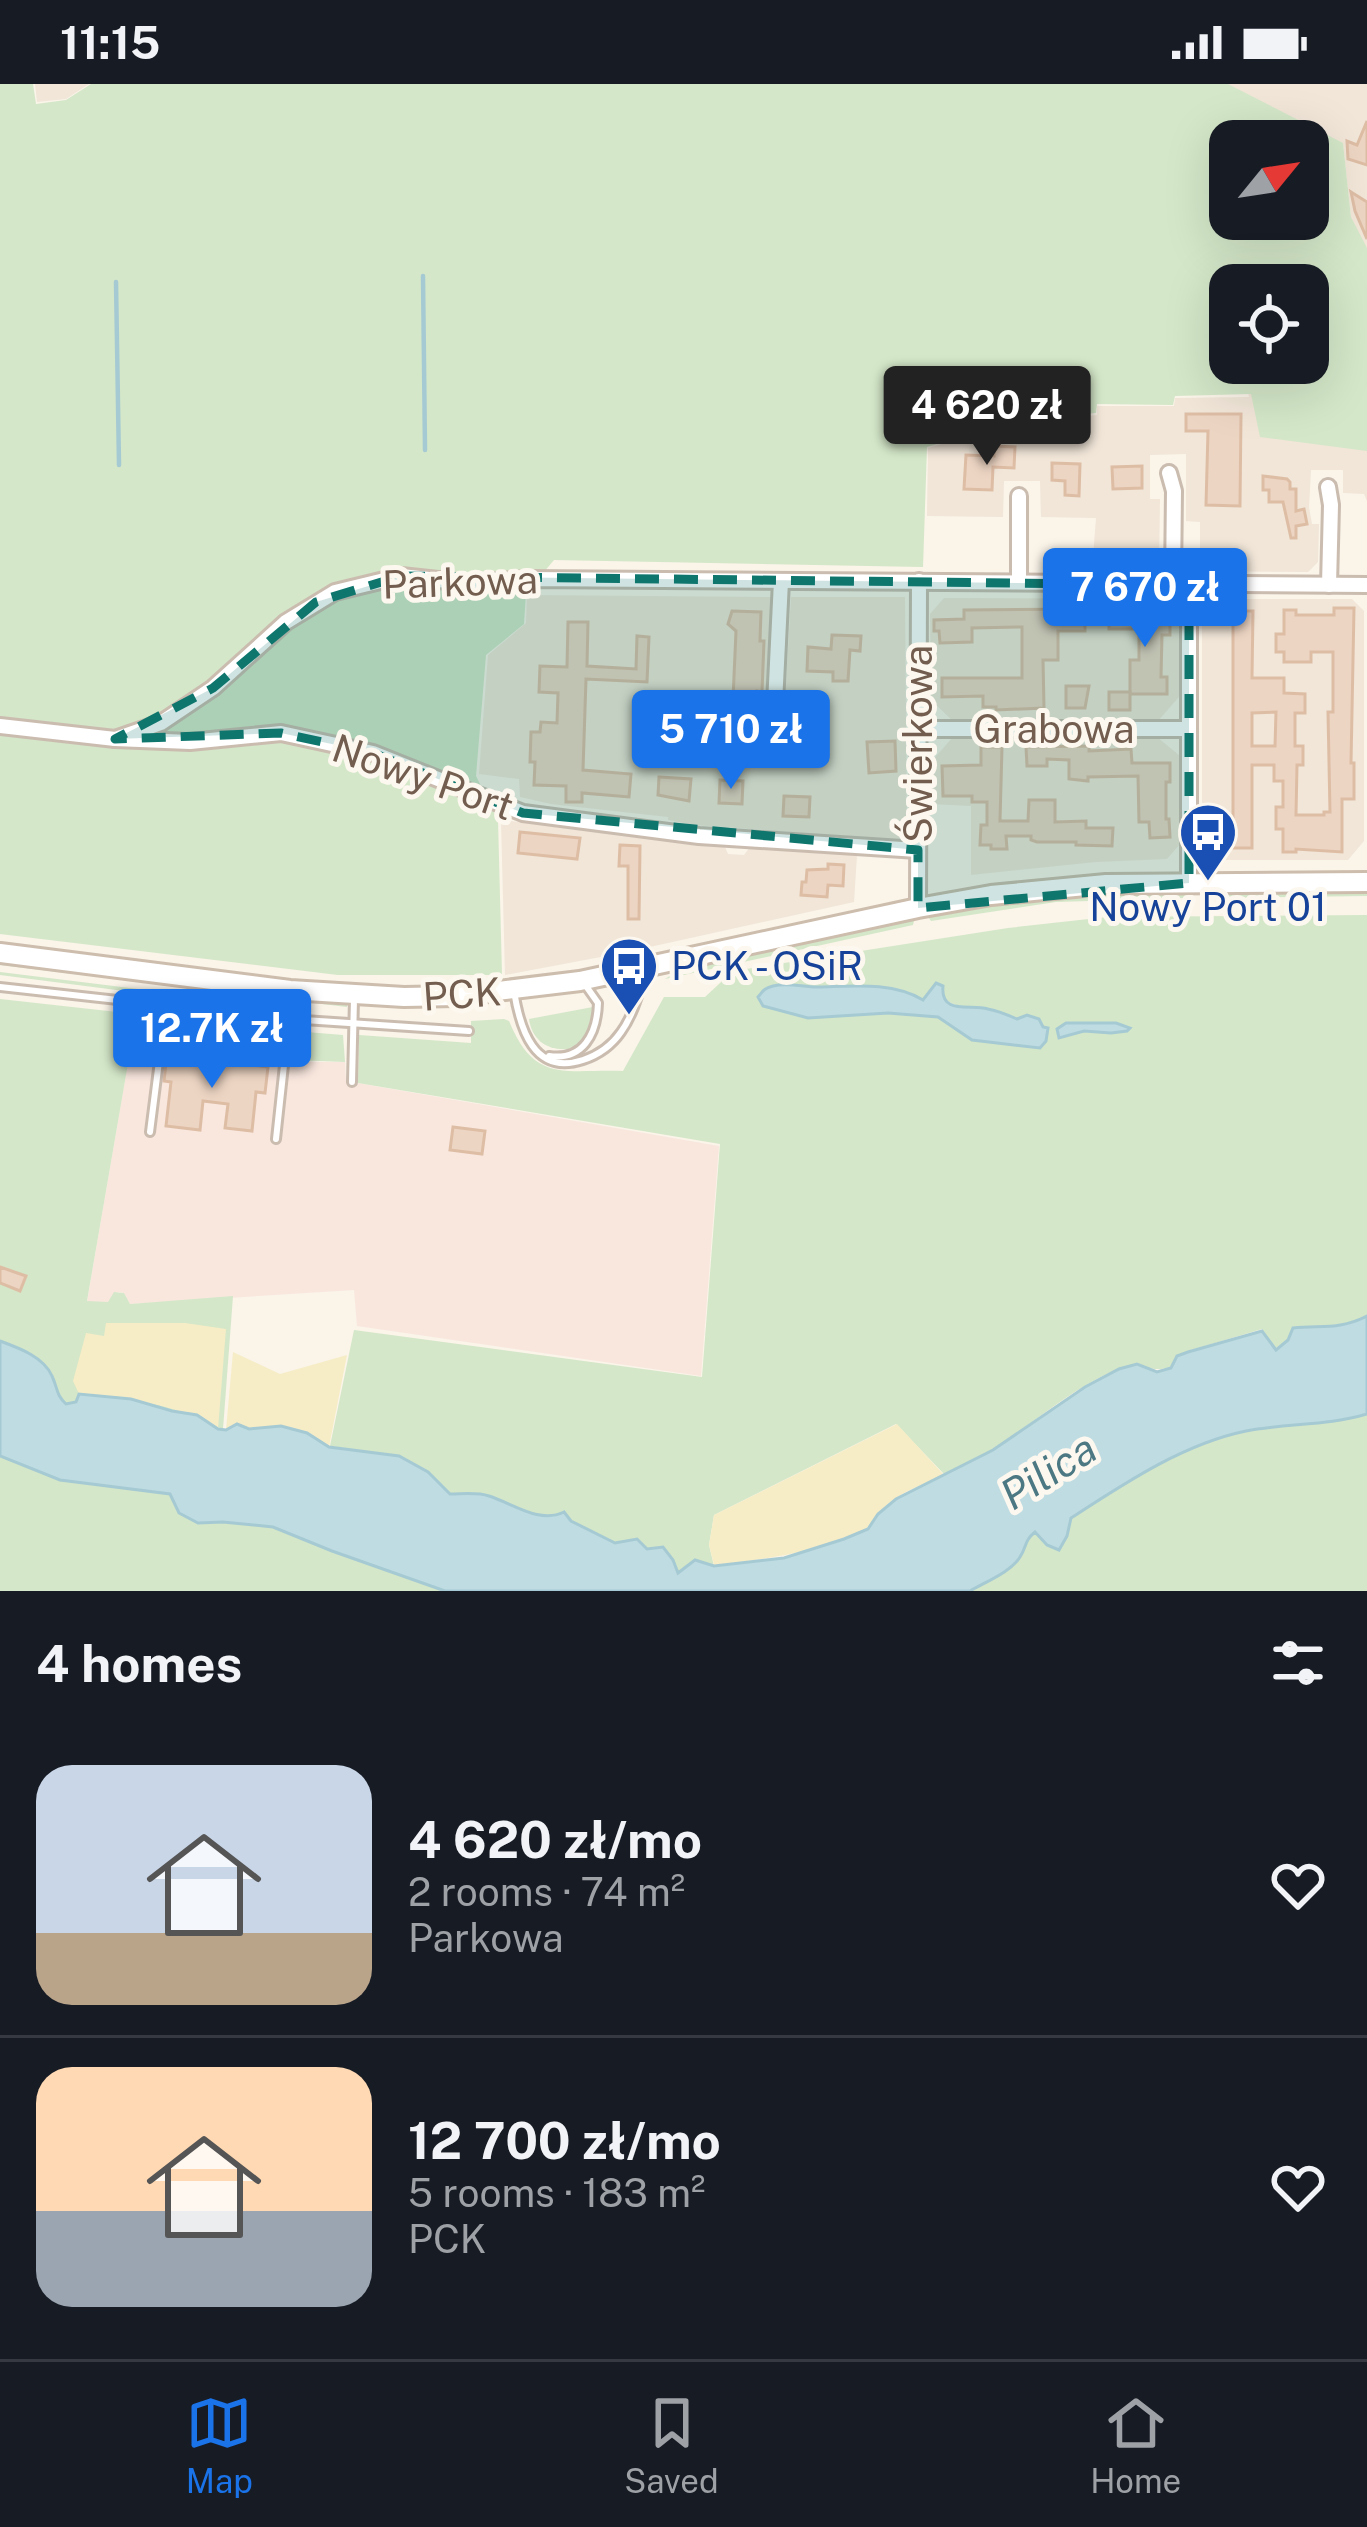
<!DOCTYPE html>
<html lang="en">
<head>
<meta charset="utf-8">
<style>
  body { margin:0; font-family:"Public Sans",sans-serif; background:#242831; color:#f1f3f6; height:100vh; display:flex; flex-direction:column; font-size:45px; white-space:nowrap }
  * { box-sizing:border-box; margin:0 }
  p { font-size:39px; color:#9ea1a6 }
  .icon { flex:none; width:66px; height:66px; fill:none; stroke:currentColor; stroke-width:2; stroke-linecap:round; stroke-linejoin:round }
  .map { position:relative; height:1507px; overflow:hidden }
  .details { display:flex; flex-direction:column; background:#171b24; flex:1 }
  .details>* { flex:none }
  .needle { width:78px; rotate:60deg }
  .tools { position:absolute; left:1209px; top:36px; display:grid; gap:24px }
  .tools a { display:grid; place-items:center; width:120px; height:120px; border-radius:24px; background:#171b24; box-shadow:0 12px 48px #0002; font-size:60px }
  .price { position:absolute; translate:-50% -102px; padding:0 27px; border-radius:12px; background:#1a73e8; color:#fff; font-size:39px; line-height:78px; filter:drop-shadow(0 3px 6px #0008) }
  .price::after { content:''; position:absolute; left:50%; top:72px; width:36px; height:27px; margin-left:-18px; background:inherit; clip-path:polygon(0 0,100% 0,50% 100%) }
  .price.current { background:#222; color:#fff }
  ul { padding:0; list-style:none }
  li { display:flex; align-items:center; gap:36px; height:300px; padding:0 36px }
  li+li { border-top:3px solid #363941 }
  li span { display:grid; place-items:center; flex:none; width:336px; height:240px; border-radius:36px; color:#555 }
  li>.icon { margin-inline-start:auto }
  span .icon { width:144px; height:144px; fill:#fffc; stroke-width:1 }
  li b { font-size:51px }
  h2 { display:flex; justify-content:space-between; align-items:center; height:144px; padding:0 36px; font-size:51px }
  .status { display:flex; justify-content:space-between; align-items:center; height:84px; padding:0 60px; background:#171b24; direction:ltr }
  .status svg { height:33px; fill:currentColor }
  .menu { display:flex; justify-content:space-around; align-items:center; height:168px; border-top:3px solid #363941; background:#171b24; font-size:33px; color:#9ea1a6 }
  .menu a { display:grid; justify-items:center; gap:6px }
  .menu .current { color:#1a73e8 }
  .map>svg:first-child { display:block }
  .residential { fill:#f1e6d8 }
  .commercial { fill:#f9e7de }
  .green { fill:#d4e7c8; fill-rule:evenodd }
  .sand { fill:#f6edc7 }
  .water { fill:#bfdce2; stroke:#a6cad3; stroke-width:3 }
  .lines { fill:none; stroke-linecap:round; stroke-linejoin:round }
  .stream { stroke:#a6cad3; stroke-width:4.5 }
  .building { fill:#edd5c3; stroke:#debda5; stroke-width:3; fill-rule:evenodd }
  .lane-casing { stroke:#cbbcb0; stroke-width:12 }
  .street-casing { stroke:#cbbcb0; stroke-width:20 }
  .secondary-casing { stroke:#cdbdad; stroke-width:24 }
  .lane { stroke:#fff; stroke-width:6 }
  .street { stroke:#fff; stroke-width:14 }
  .secondary { stroke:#fff; stroke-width:18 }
  .marked { fill:#0f766e; fill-opacity:0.2; stroke:#0f766e; stroke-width:9; stroke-dasharray:24 15; stroke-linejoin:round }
  .labels { text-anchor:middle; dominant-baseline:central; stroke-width:10; stroke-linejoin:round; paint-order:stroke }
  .street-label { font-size:39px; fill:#725d4f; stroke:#fdf8ef }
  .transit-label { font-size:39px; fill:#164399; stroke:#fdf8ef }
  .water-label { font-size:42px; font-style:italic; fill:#4b7883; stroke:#fdf8ef }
</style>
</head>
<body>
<div class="status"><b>11:15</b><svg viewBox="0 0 49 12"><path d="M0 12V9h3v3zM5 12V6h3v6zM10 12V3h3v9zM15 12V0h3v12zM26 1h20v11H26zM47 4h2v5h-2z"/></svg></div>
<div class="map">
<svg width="1367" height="1507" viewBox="0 0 1367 1507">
  <rect width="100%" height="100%" fill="#faf4e9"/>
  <!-- residential -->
  <g class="residential">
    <path d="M35,0h54l-23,15 -29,3z"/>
    <path d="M1227,0h140v164l-4,-2 -12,-29 -8,-73z"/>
    <path d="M1240,279h68l59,11v127l-3,-7 -21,-1v-23h-32l-2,37 3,17h7l-1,38 -10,10 -108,-1v-49l-14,-1v-67l-36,1v44h10l-1,63 -10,9h-57l4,-53 -55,-1 -1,-36h-36l-1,36 -76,-1 1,-68 88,-25 81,-8v-9h77l1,-8 74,-1z"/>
    <path d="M527,511l246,2 -4,100 -8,1 -2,35 24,3 8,-139h114l2,239 -5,4 -208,-15 -26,-5v-3l-117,-13 -31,-7 -1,-18 -40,-5 9,-119 38,-32z"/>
    <path d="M944,514l220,1 16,14 -1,84 -22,25 -61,-3 -142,3 -23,-22 -1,-86z"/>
    <path d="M1216,515h136l12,12v230l-16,19h-132l-14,-13v-232z"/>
    <path d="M1157,653l23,19v88l-13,15 -71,3 -125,13v-69l-41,-2 1,-42 21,-24z"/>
    <path d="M501,736l223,25 4,9 16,1 6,-8 107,8 -3,47 -227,50 -122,23z"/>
  </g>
  <!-- commercial -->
  <path class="commercial" d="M131,961l177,17h37l1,19 373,65 -18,230 -344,-50 -3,-36 -224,14 -6,-11 -5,-1 -5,1 -5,9h-22z"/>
  <!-- green -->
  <g class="green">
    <path d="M0,0h33l3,20 30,-4 25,-16h1137l115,59 8,74 16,31v203l-107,-14 -9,-43 -76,2 -2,9 -76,-1 -1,9 -80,7 -89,27 -4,120 -369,-7 -28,33 -2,31 -38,31 -10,121 22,44 4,155h-164l-338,-41zM1230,57h78v78h-78zM1230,201h78v78h-78z"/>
    <path d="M1188,806l-1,6 -4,2 -127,4 -125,19 -5,-7 131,-20z"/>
    <path d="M1221,806l146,1v5l-148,2z"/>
    <path d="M1367,831v401c-26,12 -46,9 -74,11l-5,12 -13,10 -13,-20 -74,22 -11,5 -6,11c-22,7 -32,-7 -55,3 -44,18 -81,52 -121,78 -16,10 -34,18 -51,26l-48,-50 -182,91 -5,30 5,21 -19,-6 -18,14 -4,-14 -10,-13 -16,2 -11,-10 -21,4 -45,-22 -6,-9c-25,12 -50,-8 -75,-16 -12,-4 -26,-2 -39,-2 -44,-43 -63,-39 -120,-48l24,-116 348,47 18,-233 -362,-61 1,-48 112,8v-22l33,-2 5,2c26,63 55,48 114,50l41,-74h41l28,-26 275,-43 99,-11zM839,900l70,8 14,8 7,-6 11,1c14,16 29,9 47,14 10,2 20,6 30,10l10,-4 11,4 4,9 -4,20 -67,-8 -34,-23 -50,-4 -80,5 -33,-33 46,2z"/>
    <path d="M915,832l-2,9 -248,54 10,-6 26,-6v-5z"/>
    <path d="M0,878l347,43v2l-347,-42z"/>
    <path d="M0,888l284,35 -59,-3 -225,-29z"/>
    <path d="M0,915l144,16 11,7 -1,25 -23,-1 -44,255 21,1 6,-10 10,1 6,11 103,-8 -10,133 -92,-30 -52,-5 -3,8 -10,3 -8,-8 -31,-46 -27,-10z"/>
    <path d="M593,923c4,20 -6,35 -24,42 -22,2 -37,-9 -40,-30z"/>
    <path d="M182,936l30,3 -3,30 -42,-4 4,-21z"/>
    <path d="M226,941l49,6 5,8 -2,20 -56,-4z"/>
    <path d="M306,948l37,3 2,27 -53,-2 4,-24z"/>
    <path d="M1367,1330v177h-397c15,-9 41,-19 51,-34 6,-11 4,-16 14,-25l12,14 12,4 8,-14 3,-18c54,-34 113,-74 176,-87 40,-8 82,-5 121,-17z"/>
    <path d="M0,1372l60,24 111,14 8,19 19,10 25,-1 50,5 59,25 111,39h-443z"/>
  </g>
  <!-- sand -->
  <g class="sand">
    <path d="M106,1239h79l41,6 -8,100c-34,-23 -98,-33 -139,-35l-6,-13 13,-48 18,3z"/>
    <path d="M233,1268l47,22 67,-19 -18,92c-36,-23 -62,-18 -103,-17z"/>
    <path d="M897,1340l47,51c-16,8 -36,14 -51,25 -11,7 -16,19 -25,27 -23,22 -121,35 -154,38l-5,-20 5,-30z"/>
  </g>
  <!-- water -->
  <g class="water">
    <path d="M936,899l7,3c-3,29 27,18 45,23 10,2 20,6 29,10l10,-4 12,4 4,8 5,1 -2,13 -6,7 -68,-8 -34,-23 -50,-4 -80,5 -45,-12 -5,-9c6,-7 5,-8 15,-11 16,-4 32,2 48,1 33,-1 72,-5 102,13z"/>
    <path d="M1066,939h50l14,5 -3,3 -16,2 -27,-2 -25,7 -2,-9z"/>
    <path d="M1367,1232v98c-39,12 -81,9 -121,17 -63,13 -121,52 -175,87l-4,18 -8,14 -12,-5 -12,-13c-11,9 -8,14 -15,25 -9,15 -35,25 -50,34h-525l-113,-40 -59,-24 -50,-5 -25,1 -19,-10 -9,-19 -110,-14 -60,-24v-115c19,7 44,16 52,35 6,13 4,19 14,28l10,-2 3,-8 52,5 41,12 25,4 21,14 8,1 11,-6 12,5 32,-3 26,7 22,14 70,9 29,16 22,22c13,0 27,-2 39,2 25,8 50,28 75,16l7,9 44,22 22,-4 10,10 16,-2 10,13 5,13 17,-13 19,6 70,-8 60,-19 24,-10 10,-15 18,-15 97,-49 92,-63 34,-18 18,-5 20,8 14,-4 6,-12 11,-4 74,-21 14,19 12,-10 5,-12c29,-3 46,2 74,-12z"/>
  </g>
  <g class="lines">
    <!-- stream -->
    <g class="stream">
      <path d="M423,192l2,174"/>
      <path d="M116,198l3,183"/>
    </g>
  </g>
  <!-- building -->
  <g class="building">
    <path d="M1367,37v44l-19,-6 -1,-18 10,4z"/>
    <path d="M1351,108l16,10v37l-12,-28z"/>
    <path d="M1186,330h55l-1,92 -34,-1 2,-74h-22z"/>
    <path d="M994,362l21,1 -1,21 -21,-1 -1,23 -28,-1 2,-34 28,1z"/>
    <path d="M1052,379l28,1 -1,32 -14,-1v-14l-13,-1z"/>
    <path d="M1142,382v22l-29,1 -1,-22z"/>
    <path d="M1263,392l24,3 3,3v7h6v22l8,-2 3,15 -11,2v12h-5l-8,-36h-14v-12h-6z"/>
    <path d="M1109,523l21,3v6l40,1v18h-8l-1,42h6v17h-37v-34h9v-31h-30z"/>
    <path d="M1334,524h20l-3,155h3v36h-12v53l-46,-3v3h-13v-23h-7v-22h7v-26h-9v-16h-22v83h-19v-237h20l-1,67h32v15l21,1v19h-10v33h8v19h-6l-1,50h28v-3h6l-2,-100h5v-60h-22v10h-27v-10h-8v-18h8v-24h12v5h38zM1276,628l-1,34h-23v-33z"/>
    <path d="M1085,525v22h-27v29h-15l1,48 -48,2v-3h-13v-11l-41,1v-19h80v-51l-50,1v14l-32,1 -1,-12h-5v-11l30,-1v-9z"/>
    <path d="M732,527l29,1 -1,29h4l-2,51 -5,-1 -1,17h-5l-1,17h-5v10l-24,-1 1,-18h6l1,-17h4l3,-68 -8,-7z"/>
    <path d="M568,538h20l-1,44 49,3 1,-33 12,1 -2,45 -61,-3 -3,91 48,4 -2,23 -47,-4v9h-16v-16l-32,-1 1,-23h-5l1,-30h9l1,-10 16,1 1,-30 -19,-1 1,-26 27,1z"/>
    <path d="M832,551l29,1 -1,15 -10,-1 -2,31h-15v-9l-26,-1 1,-24 23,2z"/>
    <path d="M1066,602h23l-4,22h-19z"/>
    <rect x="1109" y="608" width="21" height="18"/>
    <path d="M785,630l36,2 -1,13 -36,-2z"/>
    <path d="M895,657l1,30 -27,2 -2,-31z"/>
    <path d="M1089,662v5l42,-2 1,14h38v19h-4v37h3l1,18 -20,1 -1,-16h-10l-1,-46 -50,1v4l-19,-2v-19l-22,-1v7h-20l-1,-19z"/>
    <path d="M981,663h21l-2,74h28l1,-21h26v22l31,-1v7h27l-1,18 -36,-1v-3h-39l-6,-2v-4h-25l1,13h-16v-4h-11l1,-20h6v-23h-15v-6h-29l-1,-30 39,-1z"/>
    <path d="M659,693l32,2 -2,22 -31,-6z"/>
    <path d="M720,696l23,1 -1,23 -23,-1z"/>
    <path d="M784,712l26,1 -1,20 -26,-1z"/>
    <path d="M520,748l60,6 -3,21 -59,-6z"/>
    <path d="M620,761l20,1 -1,73h-11v-53h-9z"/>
    <path d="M828,780l16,1 -1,21 -15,-1 -1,12 -26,-2 1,-13h4l1,-12 21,-1z"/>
    <path d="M167,971l101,12 -3,26 -9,-1 -4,39 -27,-3 3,-24 -25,-3 -3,29 -34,-4 5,-44 -7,-1z"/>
    <path d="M453,1043l32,4 -3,23 -32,-4z"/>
    <path d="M0,1183l26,9 -6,15 -20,-8z"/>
  </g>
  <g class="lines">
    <defs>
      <g id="lane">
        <path d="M0,903l289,32 180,12"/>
        <path d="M514,907c6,38 20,85 69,69 15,-5 29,-15 38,-28 13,-18 19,-42 26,-63"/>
        <path d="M549,972c34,5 48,-22 49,-53l-12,-17"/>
        <path d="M352,998l2,-83"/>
        <path d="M150,1048l16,-126"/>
        <path d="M276,1055l13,-120"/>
      </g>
      <g id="street">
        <path d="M1169,389l5,18 -1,91"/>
        <path d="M1328,403l3,18 -2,80"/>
        <path d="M1019,412v85"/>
        <path d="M1189,501v298"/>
        <path d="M767,637l8,-17 6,-123"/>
        <path d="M0,642l115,13 75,3 91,-9 92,20 150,60 176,23 219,14"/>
        <path d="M918,645h271"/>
        <path d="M115,655l46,-16 52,-35 73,-66 49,-30 66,-16 65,7 62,-4 839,6"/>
        <path d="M918,824l1,-327"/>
      </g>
      <path id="secondary" d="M0,869l290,37 114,7 52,-1 124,-15 338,-73 73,-13 115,-11 261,-2"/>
    </defs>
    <!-- lane casing -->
    <use href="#lane" class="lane-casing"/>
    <!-- street casing -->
    <use href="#street" class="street-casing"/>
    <!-- secondary casing -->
    <use href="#secondary" class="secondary-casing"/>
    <!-- lane -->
    <use href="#lane" class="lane"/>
    <!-- street -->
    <use href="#street" class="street"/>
    <!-- secondary -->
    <use href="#secondary" class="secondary"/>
  </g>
  <!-- marked area -->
  <path class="marked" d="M401,492l788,9v298l-271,25v-58l-395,-37 -150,-60 -92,-20 -166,6 98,-51 103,-86z"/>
  <!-- icons -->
  <defs>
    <symbol id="bus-pin" viewBox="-11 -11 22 30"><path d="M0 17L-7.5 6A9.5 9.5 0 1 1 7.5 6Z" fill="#1a4fb4" stroke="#fdf8ef"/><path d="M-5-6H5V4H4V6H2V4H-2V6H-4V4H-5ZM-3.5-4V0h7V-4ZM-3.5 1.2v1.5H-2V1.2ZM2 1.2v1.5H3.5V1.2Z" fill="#fff"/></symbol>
  </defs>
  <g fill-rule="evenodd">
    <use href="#bus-pin" x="1175" y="715" width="66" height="90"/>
    <use href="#bus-pin" x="596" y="849" width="66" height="90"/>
  </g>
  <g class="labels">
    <!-- street labels -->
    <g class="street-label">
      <text transform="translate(460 498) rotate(-2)">Parkowa</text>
      <text x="1054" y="645">Grabowa</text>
      <text transform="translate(918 660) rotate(-90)">Świerkowa</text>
      <text transform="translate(423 693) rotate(19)">Nowy Port</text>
      <text transform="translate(462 910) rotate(-4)">PCK</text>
    </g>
    <!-- transit labels -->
    <g class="transit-label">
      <text x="1208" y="823">Nowy Port 01</text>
      <text x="671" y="882" text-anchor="start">PCK - OSiR</text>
    </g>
    <!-- water labels -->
    <g class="water-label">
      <text transform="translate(1048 1387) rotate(-32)">Pilica</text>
    </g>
  </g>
</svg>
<div class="tools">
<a><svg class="needle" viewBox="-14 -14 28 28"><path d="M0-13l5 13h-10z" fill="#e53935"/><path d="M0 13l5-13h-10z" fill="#9ea1a6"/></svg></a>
<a><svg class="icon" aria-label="locate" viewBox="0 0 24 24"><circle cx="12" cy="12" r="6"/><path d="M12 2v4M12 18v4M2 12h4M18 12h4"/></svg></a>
</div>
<b class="price current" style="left:987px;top:384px">4 620 zł</b>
<b class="price" style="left:1145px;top:566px">7 670 zł</b>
<b class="price" style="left:731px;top:708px">5 710 zł</b>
<b class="price" style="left:212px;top:1007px">12.7K zł</b>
</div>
<section class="details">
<h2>4 homes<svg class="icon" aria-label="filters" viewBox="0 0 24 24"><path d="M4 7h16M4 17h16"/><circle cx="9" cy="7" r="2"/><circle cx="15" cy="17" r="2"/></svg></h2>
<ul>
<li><span style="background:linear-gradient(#c9d6e8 70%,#b9a48a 0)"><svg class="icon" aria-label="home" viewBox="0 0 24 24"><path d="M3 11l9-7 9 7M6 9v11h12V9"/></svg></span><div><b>4 620 zł/mo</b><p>2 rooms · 74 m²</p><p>Parkowa</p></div><svg class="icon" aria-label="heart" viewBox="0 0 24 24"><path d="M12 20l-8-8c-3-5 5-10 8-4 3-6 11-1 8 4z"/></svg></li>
<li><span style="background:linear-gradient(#ffd9b3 60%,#9aa5b1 0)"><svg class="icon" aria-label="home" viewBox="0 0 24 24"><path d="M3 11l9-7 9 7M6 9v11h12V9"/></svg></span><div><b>12 700 zł/mo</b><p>5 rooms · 183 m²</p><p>PCK</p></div><svg class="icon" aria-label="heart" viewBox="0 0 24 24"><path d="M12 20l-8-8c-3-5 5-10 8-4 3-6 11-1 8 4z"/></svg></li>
</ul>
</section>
<nav class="menu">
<a class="current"><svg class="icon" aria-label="map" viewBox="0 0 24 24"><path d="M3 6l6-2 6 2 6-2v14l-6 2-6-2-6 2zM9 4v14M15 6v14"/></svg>Map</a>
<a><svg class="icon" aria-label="saved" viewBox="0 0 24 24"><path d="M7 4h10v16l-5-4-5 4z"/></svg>Saved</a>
<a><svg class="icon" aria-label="home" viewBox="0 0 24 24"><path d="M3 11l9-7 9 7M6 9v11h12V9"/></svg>Home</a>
</nav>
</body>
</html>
